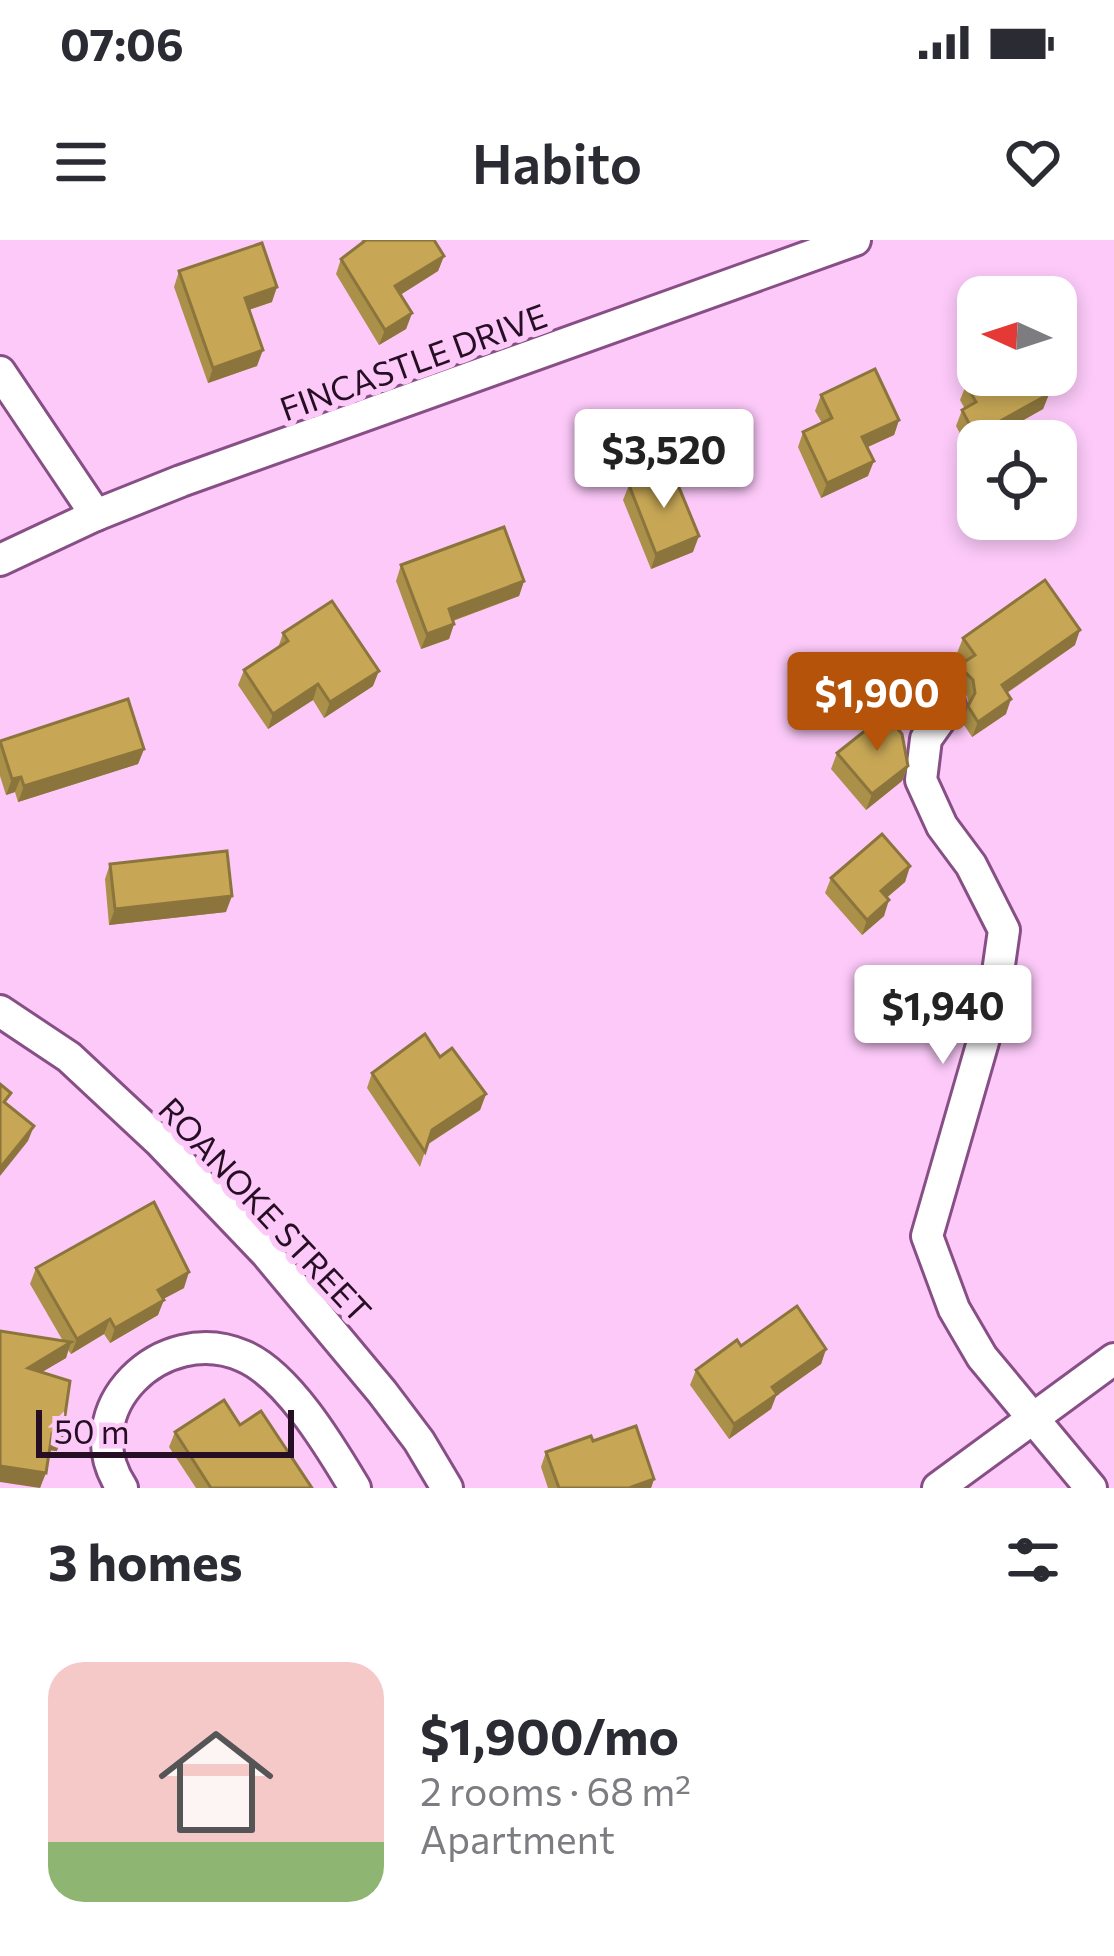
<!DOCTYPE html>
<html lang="en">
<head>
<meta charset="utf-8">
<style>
  body { margin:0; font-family:Commissioner,sans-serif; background:#f7f7f7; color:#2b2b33; height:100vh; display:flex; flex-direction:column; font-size:45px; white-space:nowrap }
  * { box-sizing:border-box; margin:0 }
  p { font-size:39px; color:#7c7c81 }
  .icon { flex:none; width:66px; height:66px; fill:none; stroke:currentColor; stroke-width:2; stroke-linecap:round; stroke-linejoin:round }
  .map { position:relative; height:1248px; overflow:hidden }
  .panel { display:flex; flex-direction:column; background:#fff; flex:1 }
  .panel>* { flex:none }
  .needle { width:78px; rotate:273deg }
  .tools { position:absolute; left:957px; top:36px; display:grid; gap:24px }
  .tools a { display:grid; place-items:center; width:120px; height:120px; border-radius:24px; background:#fff; box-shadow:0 6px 18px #0003; font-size:60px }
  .scale { position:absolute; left:36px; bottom:30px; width:258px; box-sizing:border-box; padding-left:12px; border:6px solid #260f25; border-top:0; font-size:33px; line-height:42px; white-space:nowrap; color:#260f25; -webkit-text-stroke:9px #fcc9f9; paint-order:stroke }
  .price { position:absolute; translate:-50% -102px; padding:0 27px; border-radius:12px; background:#fff; color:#222; font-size:39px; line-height:78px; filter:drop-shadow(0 3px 6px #0008) }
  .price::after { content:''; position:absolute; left:50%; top:72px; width:36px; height:27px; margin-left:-18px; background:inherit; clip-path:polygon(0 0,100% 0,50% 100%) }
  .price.selected { background:#b45309; color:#fff }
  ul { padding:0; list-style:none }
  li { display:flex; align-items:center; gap:36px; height:300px; padding:0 48px }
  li+li { border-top:3px solid #e1e1e2 }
  li span { display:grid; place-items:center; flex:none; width:336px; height:240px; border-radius:36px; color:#555 }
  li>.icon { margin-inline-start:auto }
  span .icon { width:144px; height:144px; fill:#fffc; stroke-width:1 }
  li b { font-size:51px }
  h2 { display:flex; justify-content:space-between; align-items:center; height:144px; padding:0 48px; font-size:51px }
  .status { display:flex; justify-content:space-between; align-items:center; height:84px; padding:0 60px; background:#fff; direction:ltr }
  .status svg { height:33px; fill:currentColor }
  header { display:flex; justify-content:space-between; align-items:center; height:156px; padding:0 48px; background:#fff; font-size:54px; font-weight:600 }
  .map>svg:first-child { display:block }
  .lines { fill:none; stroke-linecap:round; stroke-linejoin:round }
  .minor-casing { stroke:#874f85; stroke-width:36 }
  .minor { stroke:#fff; stroke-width:30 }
  .wall { fill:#ab904a }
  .shaded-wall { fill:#8b753c }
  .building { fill:#c7a756; stroke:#8b753c; stroke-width:3 }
  .labels { text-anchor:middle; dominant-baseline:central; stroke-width:12; stroke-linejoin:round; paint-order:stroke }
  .street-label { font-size:33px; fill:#260f25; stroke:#fcc9f9 }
</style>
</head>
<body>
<div class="status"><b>07:06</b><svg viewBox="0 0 49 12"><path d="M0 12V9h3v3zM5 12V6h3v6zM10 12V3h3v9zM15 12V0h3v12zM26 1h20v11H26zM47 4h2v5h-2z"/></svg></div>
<header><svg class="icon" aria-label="menu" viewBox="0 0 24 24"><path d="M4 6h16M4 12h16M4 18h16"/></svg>Habito<svg class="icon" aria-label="heart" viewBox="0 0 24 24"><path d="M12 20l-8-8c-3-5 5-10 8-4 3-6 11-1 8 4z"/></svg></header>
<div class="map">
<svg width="1114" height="1248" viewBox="0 0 1114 1248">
  <rect width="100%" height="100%" fill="#fcc9f9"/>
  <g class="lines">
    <defs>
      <g id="minor">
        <path d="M0,132l96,143"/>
        <path d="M0,320l96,-45 85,-34 674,-241"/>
        <path d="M950,465l-24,34 -5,41 21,46 29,39 33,65 -11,77 -66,229 27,73 28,48 109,131"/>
        <path d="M0,771l69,46 90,84 107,112 116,139 37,49 28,47"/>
        <path d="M122,1248c-52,-79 41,-167 121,-132 45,19 88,92 112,132"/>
        <path d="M938,1248l176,-129"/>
      </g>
    </defs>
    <!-- minor casing -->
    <use href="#minor" class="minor-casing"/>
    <!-- minor -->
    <use href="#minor" class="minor"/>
  </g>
  <!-- wall -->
  <g class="wall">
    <path d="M362,0h72l10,16 -6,15 -38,24 12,18 -6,16 -27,16 -43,-71 5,-15 20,-15z"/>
    <path d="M179,31l93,31 -23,8 8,56 -49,17 -34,-96z"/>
    <path d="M966,145l83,9 -6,15 -57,32h-8l-9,9 -13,-24 6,-16 3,-1 -5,-9z"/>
    <path d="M821,155l78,25 -5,15 -27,12 1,29 -47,22 -23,-51 5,-15 19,-9 -7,-12z"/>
    <path d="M629,245l64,67 -42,17 -28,-69z"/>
    <path d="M401,325l123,16 -5,15 -66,25 1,3 -5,15 -28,10 -25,-68z"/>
    <path d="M283,393l90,53 -49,32 -11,-18 -45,29 -30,-44 6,-15 34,-22z"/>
    <path d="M963,398l112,7 -68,48 -1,21 -34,23 -10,-15 7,-17 -2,-9 -7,-7 -15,-2 19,-25 -7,-9z"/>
    <path d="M0,501l144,8 -6,15 -120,38 -3,-10 -9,3 -6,-19z"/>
    <path d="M837,513l71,13 -6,15 -36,29 -35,-41z"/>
    <path d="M110,624l116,48 -117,13 -4,-46z"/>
    <path d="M910,626l-5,16 -18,15 -3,19 -22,19 -37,-42 6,-15z"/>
    <path d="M440,817l46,37 -6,16 -53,35 -7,22 -53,-79 5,-15z"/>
    <path d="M36,1028l148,20 -21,11 -5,16 -48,28 -6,-9 -33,20 -3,-4 -2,8 -25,14 16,79 -7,-1 -10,38 -40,-157 63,10 -33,-57z"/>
    <path d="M741,1106l85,3 -5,15 -45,32 -5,13 -42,30 -39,-54 6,-15z"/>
    <path d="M240,1185l72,63h-116l-27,-41 6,-15z"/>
    <path d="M593,1201l61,38 -3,9h-103l-7,-21 5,-15z"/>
  </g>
  <!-- shaded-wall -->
  <g class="shaded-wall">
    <path d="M444,16l-6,15 -49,31 6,-16z"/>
    <path d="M277,47l-5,15 -33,11 6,-15z"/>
    <path d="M412,73l-6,16 -27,16 6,-15z"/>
    <path d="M263,110l-6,16 -49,17 5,-15z"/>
    <path d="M1049,154l-6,15 -57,32h-8v4l-9,5 6,-15z"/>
    <path d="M899,180l-5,15 -37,17 5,-15z"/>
    <path d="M874,221l-6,15 -47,22 6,-15z"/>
    <path d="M699,296l-6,16 -42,17 5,-15z"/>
    <path d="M524,341l-5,15 -76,28 6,-15z"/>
    <path d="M454,384l-5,15 -28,10 6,-15z"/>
    <path d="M1080,390l-5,15 -79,55 6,-15z"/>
    <path d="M379,431l-6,15 -49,32 6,-16z"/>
    <path d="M950,431l16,2 -6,16 -15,-2z"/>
    <path d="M318,444l-5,16 -45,29 5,-15z"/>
    <path d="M1011,459l-5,15 -34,23 6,-15z"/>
    <path d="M144,509l-6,15 -120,38 6,-16z"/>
    <path d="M908,526l-6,15 -36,29 6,-16z"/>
    <path d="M21,537l-6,15 -9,3 6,-16z"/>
    <path d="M910,626l-5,16 -29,25 5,-16z"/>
    <path d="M232,656l-6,16 -117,13 6,-16z"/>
    <path d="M889,660l-5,16 -22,19 5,-15z"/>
    <path d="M486,854l-6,16 -54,35 6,-15z"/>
    <path d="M34,886l-6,15 -28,35v-8z"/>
    <path d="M189,1032l-5,16 -32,17 6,-15z"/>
    <path d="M164,1060l-6,15 -48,28 5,-15z"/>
    <path d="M110,1079l-6,15 -33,20 6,-15z"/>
    <path d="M71,1102l-5,16 -44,26 6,-16z"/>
    <path d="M826,1109l-5,15 -45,32 -5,13 -42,30 5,-15 38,-37z"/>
    <path d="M52,1194l10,2 -5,15 -10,-1z"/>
    <path d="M0,1226l46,7 -6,15 -40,-6z"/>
    <path d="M654,1239l-3,9h-22z"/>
  </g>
  <!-- building -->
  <g class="building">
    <path d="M366,0h68l10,16 -49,30 17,27 -27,17 -44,-71z"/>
    <path d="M262,3l15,44 -32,11 18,52 -50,18 -34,-97z"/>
    <path d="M875,129l24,51 -37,17 12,24 -47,22 -24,-51 29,-14 -11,-23z"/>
    <path d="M983,135h56l10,19 -74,41 -13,-25 14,-8 -10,-17z"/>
    <path d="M671,228l28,68 -43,18 -27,-69z"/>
    <path d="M504,287l20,54 -75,28 5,15 -27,10 -26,-69z"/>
    <path d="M1045,340l35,50 -78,55 9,14 -33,23 -10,-16 7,-13 -2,-13 -7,-7 -16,-2 25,-16 -12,-17z"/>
    <path d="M332,361l47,70 -49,31 -12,-18 -45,30 -29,-44 44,-29 -5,-8z"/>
    <path d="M128,459l16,50 -120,37 -3,-9 -9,2 -12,-38z"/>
    <path d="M886,474l16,20 6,32 -36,28 -35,-41z"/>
    <path d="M882,594l28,32 -29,25 8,9 -22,20 -36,-42z"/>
    <path d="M227,611l5,45 -117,13 -5,-45z"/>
    <path d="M425,794l15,23 12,-9 34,46 -54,36 -7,22 -53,-79z"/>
    <path d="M0,844l11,9 -7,9 30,24 -34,42z"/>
    <path d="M154,962l35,70 -31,18 6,10 -49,28 -5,-9 -33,20 -41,-71z"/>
    <path d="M797,1066l29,43 -54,38 5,7 -43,30 -38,-54 41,-30 4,6z"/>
    <path d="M0,1091l71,11 -43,26 42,13 -8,55 -10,-2 -6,39 -46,-7z"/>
    <path d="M224,1160l16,25 21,-14 51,77h-101l-36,-56z"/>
    <path d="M636,1186l18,53 -25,9h-70l-13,-36 45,-16 2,5z"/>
  </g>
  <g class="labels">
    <!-- street labels -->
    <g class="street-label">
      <text transform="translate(413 121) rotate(-20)">FINCASTLE DRIVE</text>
      <text transform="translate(266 969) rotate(47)">ROANOKE STREET</text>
    </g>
  </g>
</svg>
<div class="tools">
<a><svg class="needle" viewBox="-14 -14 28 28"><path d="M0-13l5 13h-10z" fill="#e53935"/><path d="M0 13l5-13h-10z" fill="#7c7c81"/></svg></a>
<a><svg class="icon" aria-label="locate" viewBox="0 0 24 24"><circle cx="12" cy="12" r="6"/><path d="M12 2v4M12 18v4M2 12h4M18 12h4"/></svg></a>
</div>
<div class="scale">50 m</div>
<b class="price" style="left:664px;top:271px">$3,520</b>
<b class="price selected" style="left:877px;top:514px">$1,900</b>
<b class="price" style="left:943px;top:827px">$1,940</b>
</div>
<section class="panel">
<h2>3 homes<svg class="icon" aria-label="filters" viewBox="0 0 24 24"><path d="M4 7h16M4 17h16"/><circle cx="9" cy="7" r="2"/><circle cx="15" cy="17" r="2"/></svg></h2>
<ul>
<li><span style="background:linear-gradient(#f6c9c9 75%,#8fb573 0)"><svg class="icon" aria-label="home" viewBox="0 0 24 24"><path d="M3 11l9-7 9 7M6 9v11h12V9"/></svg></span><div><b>$1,900/mo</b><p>2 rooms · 68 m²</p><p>Apartment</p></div></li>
</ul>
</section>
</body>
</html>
